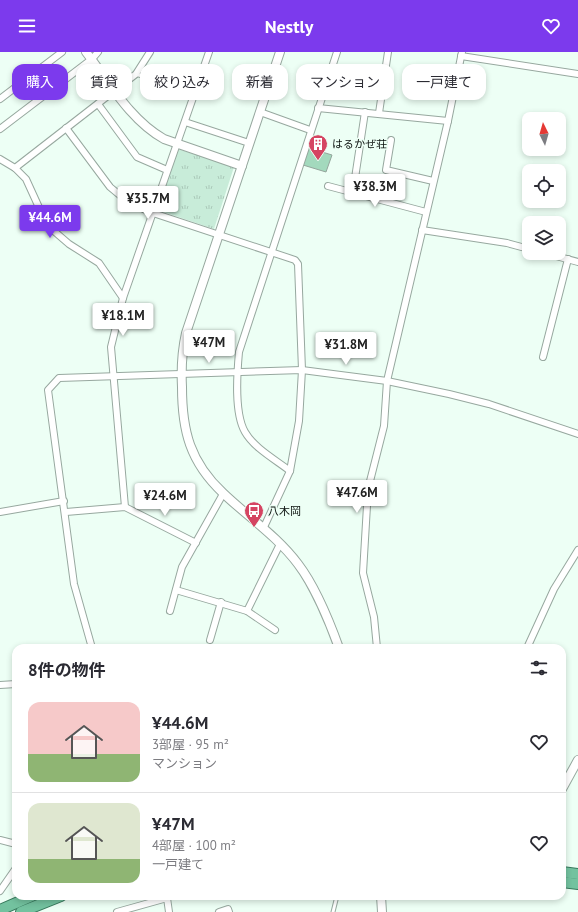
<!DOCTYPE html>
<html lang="ja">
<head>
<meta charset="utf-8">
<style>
  body { margin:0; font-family:"PT Sans","Noto Sans JP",sans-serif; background:#f2f2f3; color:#2b2b33; height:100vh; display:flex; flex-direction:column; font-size:15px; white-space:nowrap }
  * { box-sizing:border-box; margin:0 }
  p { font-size:13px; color:#7c7c81 }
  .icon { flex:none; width:22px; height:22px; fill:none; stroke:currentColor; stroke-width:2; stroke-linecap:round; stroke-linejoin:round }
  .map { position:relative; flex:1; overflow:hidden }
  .drawer { position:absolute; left:12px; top:592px; width:554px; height:256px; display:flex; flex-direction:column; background:#fff; border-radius:12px; box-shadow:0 2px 6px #0003 }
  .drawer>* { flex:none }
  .top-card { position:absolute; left:12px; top:12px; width:554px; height:36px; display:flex; gap:8px }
  .needle { width:26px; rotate:355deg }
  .buttons { position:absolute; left:522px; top:60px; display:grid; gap:8px }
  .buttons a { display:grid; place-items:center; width:44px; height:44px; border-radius:8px; background:#fff; box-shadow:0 2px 6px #0003; font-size:20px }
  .price { position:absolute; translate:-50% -34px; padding:0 9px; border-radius:4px; background:#fff; color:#222; font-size:13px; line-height:26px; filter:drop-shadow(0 1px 2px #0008) }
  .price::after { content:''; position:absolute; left:50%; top:24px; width:12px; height:9px; margin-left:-6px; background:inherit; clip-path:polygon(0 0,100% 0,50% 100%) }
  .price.current { background:#7c3aed; color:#fff }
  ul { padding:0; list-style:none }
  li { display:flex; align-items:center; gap:12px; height:100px; padding:0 16px }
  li+li { border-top:1px solid #e1e1e2 }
  li span { display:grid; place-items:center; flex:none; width:112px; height:80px; border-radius:12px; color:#555 }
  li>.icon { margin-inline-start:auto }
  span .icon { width:48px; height:48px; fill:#fffc; stroke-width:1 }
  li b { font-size:17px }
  h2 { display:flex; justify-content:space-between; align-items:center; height:48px; padding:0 16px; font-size:17px }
  .tag { padding:0 14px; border-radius:12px; background:#fff; box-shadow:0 2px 6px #0003; font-size:14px; line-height:36px }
  .tag.current { background:#7c3aed; color:#fff }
  header { display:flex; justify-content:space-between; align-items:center; height:52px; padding:0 16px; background:#7c3aed; color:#fff; font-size:18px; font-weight:600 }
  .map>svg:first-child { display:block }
  .park { fill:url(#park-tufts) }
  .building { fill:#a3d9bd; stroke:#94a59c }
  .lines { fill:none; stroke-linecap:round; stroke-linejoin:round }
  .service-casing { stroke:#97a89f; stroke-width:5 }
  .minor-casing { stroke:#97a89f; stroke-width:8 }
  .tertiary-casing { stroke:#97a89f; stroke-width:10 }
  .trunk-casing { stroke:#37795c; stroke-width:12 }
  .service { stroke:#fff; stroke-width:3 }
  .minor { stroke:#fff; stroke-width:6 }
  .tertiary { stroke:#fff; stroke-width:8 }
  .trunk { stroke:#73c29f; stroke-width:10 }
  .labels { text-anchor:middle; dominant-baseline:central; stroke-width:3; stroke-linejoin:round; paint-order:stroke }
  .poi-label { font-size:11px; fill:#090f0c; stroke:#edfff5; text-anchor:start }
</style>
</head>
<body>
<header><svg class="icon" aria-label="menu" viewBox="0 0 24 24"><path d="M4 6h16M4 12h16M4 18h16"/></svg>Nestly<svg class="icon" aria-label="heart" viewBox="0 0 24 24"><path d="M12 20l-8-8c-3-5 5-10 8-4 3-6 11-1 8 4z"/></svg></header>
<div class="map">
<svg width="578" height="860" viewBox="0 0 578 860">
  <defs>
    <pattern id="park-tufts" width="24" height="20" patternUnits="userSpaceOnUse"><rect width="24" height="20" fill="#c8ecd9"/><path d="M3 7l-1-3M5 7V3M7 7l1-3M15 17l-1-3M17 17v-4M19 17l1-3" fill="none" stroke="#aac9b9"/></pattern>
  </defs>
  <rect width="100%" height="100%" fill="#edfff5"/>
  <!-- park -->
  <path class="park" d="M178,97l56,18 -20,62 -56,-19z"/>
  <!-- building -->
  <path class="building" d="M309,96l23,7 -6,17 -23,-7z"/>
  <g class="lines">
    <defs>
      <g id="service">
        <path d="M136,22l58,21"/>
        <path d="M333,860l4,-16"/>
      </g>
      <g id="minor">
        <path d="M461,4l117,18"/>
        <path d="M0,47l62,-47"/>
        <path d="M98,52l39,53 30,13"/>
        <path d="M318,56l130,13"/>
        <path d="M260,60l50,18"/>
        <path d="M379,61l9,-61"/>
        <path d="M185,70l64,21"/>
        <path d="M66,76l44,59 18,15 25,11 142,47 3,4 4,106 -3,51 -9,50 -26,56"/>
        <path d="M0,77l92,-70 6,-7"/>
        <path d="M391,88l-5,30 47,11"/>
        <path d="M0,107l15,9 11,11 21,46 22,19 30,19 24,35"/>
        <path d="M15,116l121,-94 14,-22"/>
        <path d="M355,126l10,-66"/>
        <path d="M328,134l98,26"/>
        <path d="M422,178l85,13 22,6"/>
        <path d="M545,201l33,9"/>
        <path d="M543,305l25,-98"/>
        <path d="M290,419c-14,-11 -36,-23 -45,-39 -11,-19 -8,-58 -6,-80l98,-300"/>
        <path d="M125,455l-14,-160 12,-49 86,-246"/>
        <path d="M0,460l64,-11"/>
        <path d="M66,460l59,-5 71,36"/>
        <path d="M176,538l71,21 33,-67"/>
        <path d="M170,559l12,-44 41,-73"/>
        <path d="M247,559l28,19"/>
        <path d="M210,588l11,-38"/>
        <path d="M92,596l-18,-64 -26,-194 11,-12 243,-8 85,11 62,13 40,10 89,30"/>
        <path d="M377,596l-3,-31 -11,-44 5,-84 16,-63 3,-45 61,-260 14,-69"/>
        <path d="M527,596l27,-59 24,-39"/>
        <path d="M0,633l16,-1"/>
        <path d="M0,788l16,4"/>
        <path d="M0,839l16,-23"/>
        <path d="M117,860l50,-14 2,14"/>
        <path d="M219,860l9,-3 1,3"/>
      </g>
      <g id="tertiary">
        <path d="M86,0c23,30 44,68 78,87l78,27"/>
        <path d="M280,0l-94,281c-4,18 -5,35 -4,54 0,44 8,75 41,106 25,24 54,43 75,71 16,21 32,59 41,84"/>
        <path d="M562,737l16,-29"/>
        <path d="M381,844l1,16"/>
      </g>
      <g id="trunk">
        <path d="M562,820l16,2"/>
        <path d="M562,830l16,2"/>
        <path d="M0,858l32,-14"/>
        <path d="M21,860l40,-16"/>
      </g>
    </defs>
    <!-- service casing -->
    <use href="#service" class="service-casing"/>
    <!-- minor casing -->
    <use href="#minor" class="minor-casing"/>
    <!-- tertiary casing -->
    <use href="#tertiary" class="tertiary-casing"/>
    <!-- trunk casing -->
    <use href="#trunk" class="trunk-casing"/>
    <!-- service -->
    <use href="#service" class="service"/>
    <!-- minor -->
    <use href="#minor" class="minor"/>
    <!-- tertiary -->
    <use href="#tertiary" class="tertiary"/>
    <!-- trunk -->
    <use href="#trunk" class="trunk"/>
  </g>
  <!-- icons -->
  <defs>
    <symbol id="building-pin" viewBox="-11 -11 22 30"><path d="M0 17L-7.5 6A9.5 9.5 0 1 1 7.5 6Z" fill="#d54462" stroke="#edfff5"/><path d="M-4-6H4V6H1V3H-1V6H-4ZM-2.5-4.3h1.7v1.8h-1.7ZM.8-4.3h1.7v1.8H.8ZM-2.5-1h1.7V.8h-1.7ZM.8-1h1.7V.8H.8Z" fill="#fff"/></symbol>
    <symbol id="bus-pin" viewBox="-11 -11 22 30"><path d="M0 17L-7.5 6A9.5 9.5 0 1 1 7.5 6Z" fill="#d54462" stroke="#edfff5"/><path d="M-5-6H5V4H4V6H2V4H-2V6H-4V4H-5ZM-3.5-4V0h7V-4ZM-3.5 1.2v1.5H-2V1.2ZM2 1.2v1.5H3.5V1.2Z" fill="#fff"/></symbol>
  </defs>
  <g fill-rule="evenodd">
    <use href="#building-pin" x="307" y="81" width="22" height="30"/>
    <use href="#bus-pin" x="243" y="448" width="22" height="30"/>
  </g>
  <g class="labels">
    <!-- poi labels -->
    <g class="poi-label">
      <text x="332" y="92">はるかぜ荘</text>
      <text x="268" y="459">八木岡</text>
    </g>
  </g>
</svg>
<div class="buttons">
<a><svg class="needle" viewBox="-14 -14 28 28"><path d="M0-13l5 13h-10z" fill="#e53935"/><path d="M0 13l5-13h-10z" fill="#7c7c81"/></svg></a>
<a><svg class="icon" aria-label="locate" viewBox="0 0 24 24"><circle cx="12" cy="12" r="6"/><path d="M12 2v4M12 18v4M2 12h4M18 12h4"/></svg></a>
<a><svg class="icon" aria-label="layers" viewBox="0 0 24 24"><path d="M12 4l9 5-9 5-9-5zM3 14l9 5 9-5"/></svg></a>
</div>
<b class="price" style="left:375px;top:156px">¥38.3M</b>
<b class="price" style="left:148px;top:168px">¥35.7M</b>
<b class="price current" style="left:50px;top:187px">¥44.6M</b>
<b class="price" style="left:123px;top:285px">¥18.1M</b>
<b class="price" style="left:209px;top:312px">¥47M</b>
<b class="price" style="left:346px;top:314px">¥31.8M</b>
<b class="price" style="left:357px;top:462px">¥47.6M</b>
<b class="price" style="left:165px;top:465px">¥24.6M</b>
<div class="top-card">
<a class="tag current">購入</a>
<a class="tag">賃貸</a>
<a class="tag">絞り込み</a>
<a class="tag">新着</a>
<a class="tag">マンション</a>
<a class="tag">一戸建て</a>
</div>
<section class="drawer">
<h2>8件の物件<svg class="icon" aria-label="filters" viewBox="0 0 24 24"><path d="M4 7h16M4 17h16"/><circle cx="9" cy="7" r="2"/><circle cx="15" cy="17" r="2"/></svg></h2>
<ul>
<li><span style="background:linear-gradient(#f6c9c9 65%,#8fb573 0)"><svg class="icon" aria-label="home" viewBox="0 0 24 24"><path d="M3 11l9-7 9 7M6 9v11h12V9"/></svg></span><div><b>¥44.6M</b><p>3部屋 · 95 m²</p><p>マンション</p></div><svg class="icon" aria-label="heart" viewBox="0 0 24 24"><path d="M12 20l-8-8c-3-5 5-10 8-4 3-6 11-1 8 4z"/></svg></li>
<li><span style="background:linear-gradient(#dfe7d0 70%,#8fb573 0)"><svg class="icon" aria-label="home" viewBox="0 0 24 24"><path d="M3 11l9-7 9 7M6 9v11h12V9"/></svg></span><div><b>¥47M</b><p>4部屋 · 100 m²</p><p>一戸建て</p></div><svg class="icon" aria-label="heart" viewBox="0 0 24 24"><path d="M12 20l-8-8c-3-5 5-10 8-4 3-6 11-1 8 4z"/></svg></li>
</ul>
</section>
</div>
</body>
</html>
